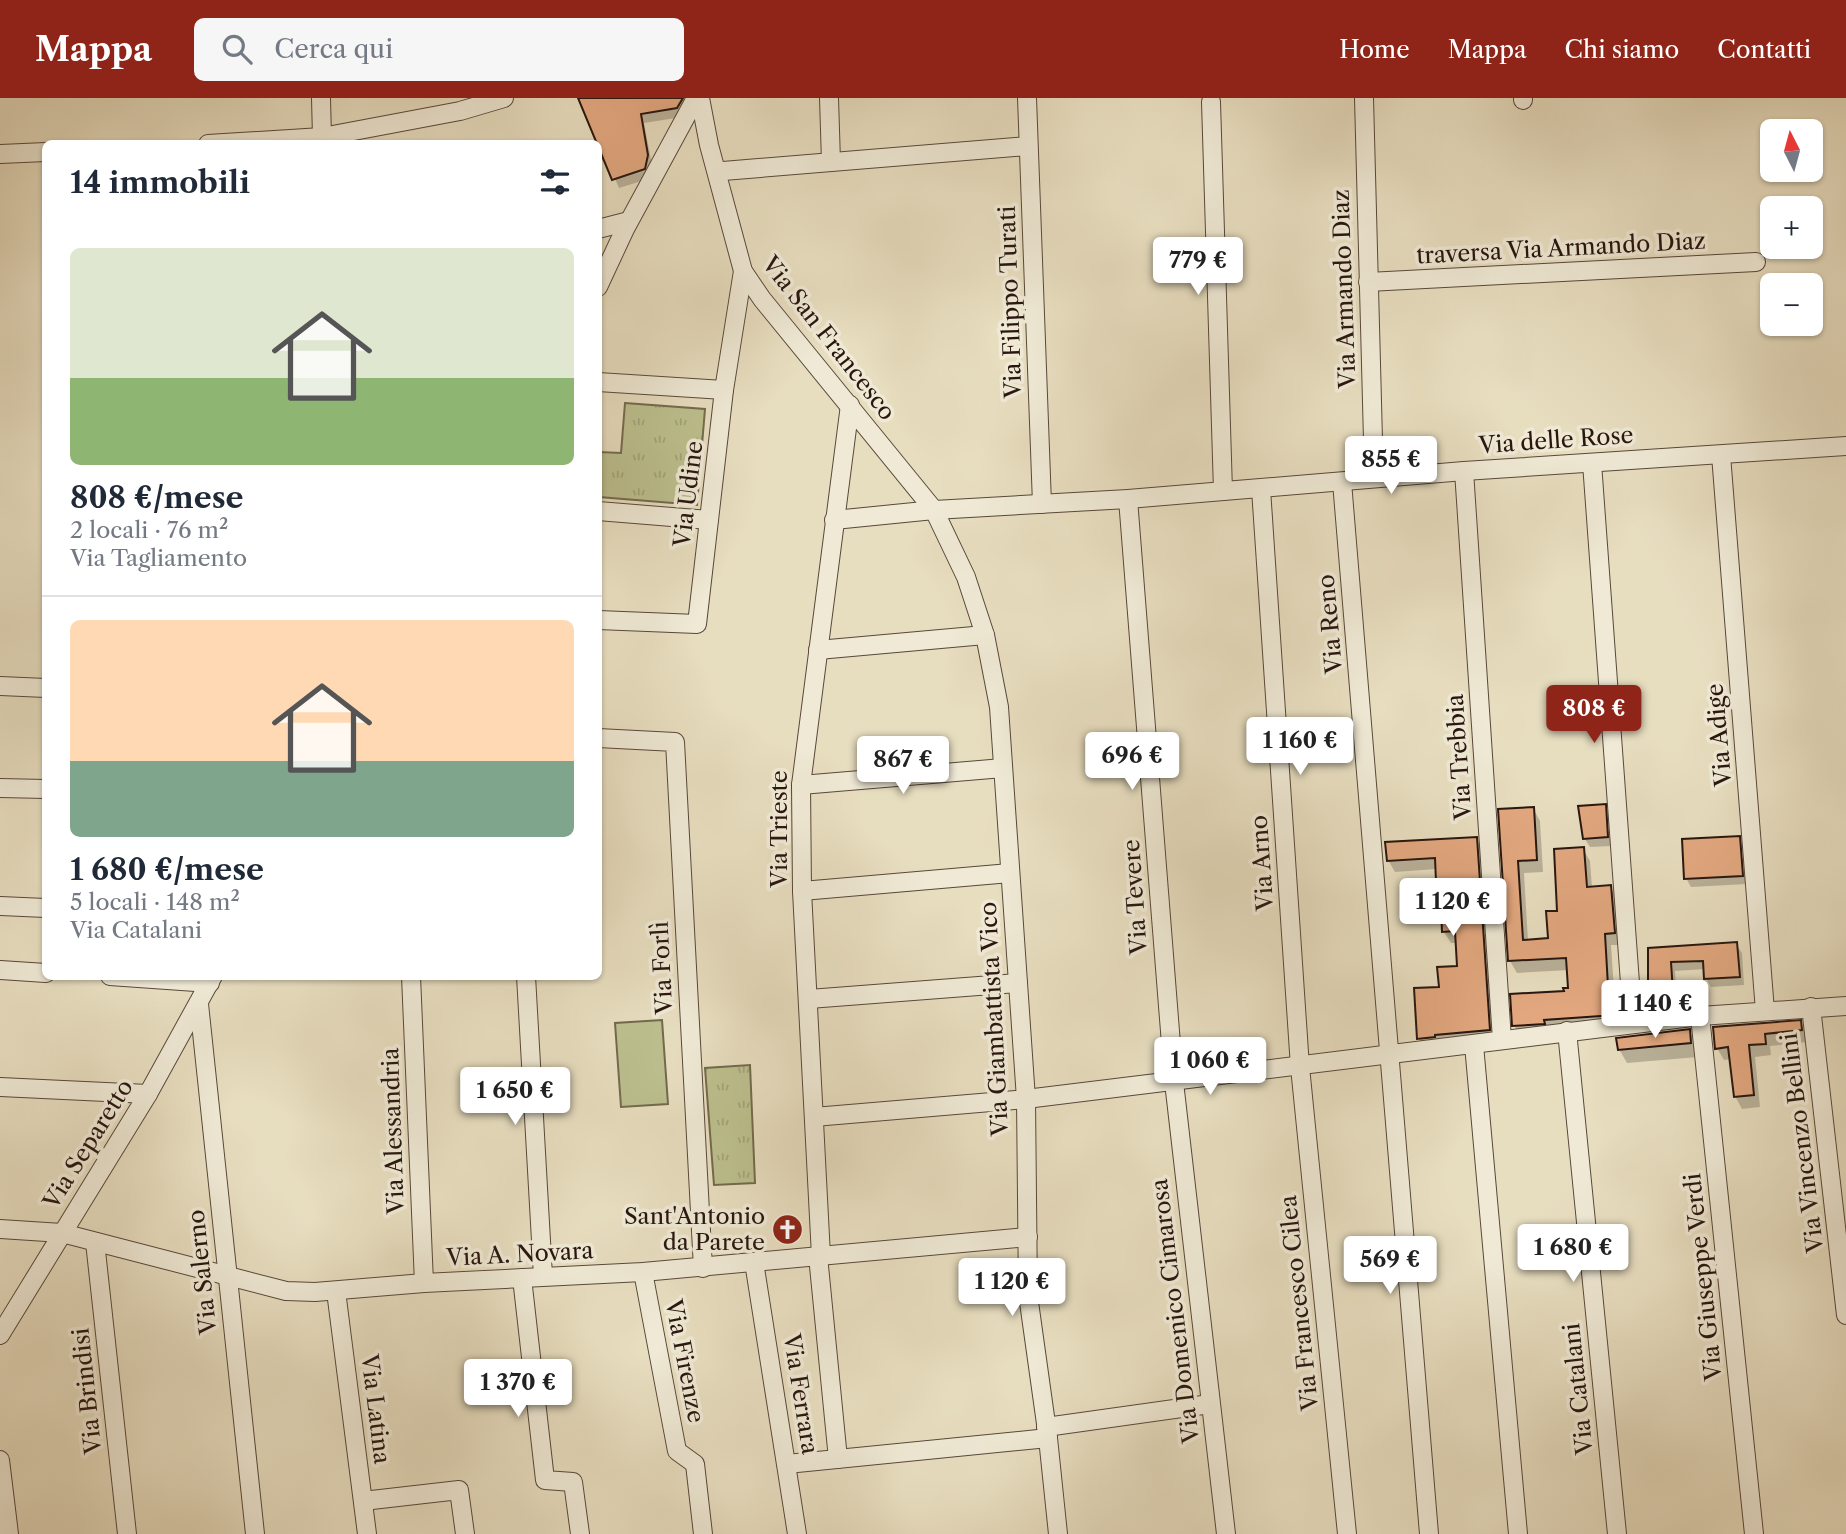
<!DOCTYPE html>
<html lang="it">
<head>
<meta charset="utf-8">
<style>
  body { margin:0; font-family:"Libre Caslon Text",serif; background:#f6f6f7; color:#1f2937; height:100vh; display:flex; flex-direction:column; font-size:26px; white-space:nowrap }
  * { box-sizing:border-box; margin:0 }
  p { font-size:23px; color:#747a83 }
  .icon { flex:none; width:38px; height:38px; fill:none; stroke:currentColor; stroke-width:2; stroke-linecap:round; stroke-linejoin:round }
  .map { position:relative; flex:1; overflow:hidden }
  .sheet { position:absolute; left:42px; top:42px; width:560px; height:840px; display:flex; flex-direction:column; background:#fff; border-radius:10px; box-shadow:0 2px 5px #0004 }
  .sheet>* { flex:none }
  .needle { width:46px; rotate:354deg }
  .fabs { position:absolute; left:1760px; top:21px; display:grid; gap:14px }
  .fabs a { display:grid; place-items:center; width:63px; height:63px; border-radius:10px; background:#fff; box-shadow:0 2px 5px #0004; font-size:35px }
  .price { position:absolute; translate:-50% -60px; padding:0 16px; border-radius:7px; background:#fff; color:#222; font-size:23px; line-height:46px; filter:drop-shadow(0 2px 4px #0008) }
  .price::after { content:''; position:absolute; left:50%; top:42px; width:21px; height:16px; margin-left:-10px; background:inherit; clip-path:polygon(0 0,100% 0,50% 100%) }
  .price.current { background:#8f2418; color:#fff }
  ul { padding:0; list-style:none }
  li { display:grid; align-content:center; gap:14px; height:371px; padding:0 28px }
  li+li { border-top:2px solid #e0e1e3 }
  li span { display:grid; place-items:center; height:217px; border-radius:10px; color:#555 }
  li>.icon { margin-inline-start:auto }
  span .icon { width:126px; height:126px; fill:#fffc; stroke-width:1 }
  li b { font-size:30px }
  h2 { display:flex; justify-content:space-between; align-items:center; height:84px; padding:0 28px; font-size:30px }
  header { display:flex; align-items:center; gap:42px; box-sizing:border-box; height:98px; padding:0 35px; background:#8f2418; color:#fff }
  header strong { font-size:33px }
  nav { display:flex; gap:38px; margin-inline-start:auto; font-size:24px }
  .search { width:490px; height:63px; background:#f6f6f7; display:flex; align-items:center; gap:18px; box-sizing:border-box; padding:0 24px; border-radius:10px; color:#747a83; font-size:26px }
  .map>svg:first-child { display:block }
  .park { fill:url(#park-tufts); stroke:#726a4e; stroke-width:2 }
  .garden { fill:#bcbf8e; stroke:#726a4e; stroke-width:2 }
  .shadow { fill:#0003 }
  .building { fill:#e2a77f; stroke:#28160f; stroke-width:2 }
  .lines { fill:none; stroke-linecap:round; stroke-linejoin:round }
  .minor-casing { stroke:#58483b; stroke-width:20 }
  .minor { stroke:#efe9d5; stroke-width:18 }
  .labels { text-anchor:middle; dominant-baseline:central; stroke-width:7; stroke-linejoin:round; paint-order:stroke }
  .street-label { font-size:23px; fill:#28160f; stroke:#efe9d5 }
  .poi-label { font-size:23px; fill:#28160f; stroke:#efe9d5; text-anchor:end }
</style>
</head>
<body>
<header>
<strong>Mappa</strong>
<div class="search"><svg class="icon" aria-label="search" viewBox="0 0 24 24"><circle cx="10" cy="10" r="6"/><path d="M15 15l6 6"/></svg>Cerca qui</div>
<nav><a>Home</a><a>Mappa</a><a>Chi siamo</a><a>Contatti</a></nav>
</header>
<div class="map">
<svg width="1846" height="1436" viewBox="0 0 1846 1436">
  <defs>
    <pattern id="park-tufts" width="24" height="20" patternUnits="userSpaceOnUse" patternTransform="scale(1.75)"><rect width="24" height="20" fill="#bcbf8e"/><path d="M3 7l-1-3M5 7V3M7 7l1-3M15 17l-1-3M17 17v-4M19 17l1-3" fill="none" stroke="#a2a379"/></pattern>
  </defs>
  <rect width="100%" height="100%" fill="#e7ddbf"/>
  <filter id="stains"><feTurbulence type="fractalNoise" baseFrequency=".00286" numOctaves="4"/><feColorMatrix values="0 0 0 0 .2 0 0 0 0 .09 0 0 0 0 .02 0 0 0 .5 -.17"/></filter>
  <radialGradient id="worn" r=".72"><stop offset=".6" stop-color="#630" stop-opacity="0"/><stop offset="1" stop-color="#630" stop-opacity=".3"/></radialGradient>
  <!-- park -->
  <g class="park">
    <path d="M625,305l80,6 -8,96 -98,-8v-45l22,1z"/>
    <path d="M750,967l5,118 -41,2 -9,-117z"/>
  </g>
  <!-- garden -->
  <path class="garden" d="M662,922l6,84 -47,3 -6,-84z"/>
  <!-- shadow -->
  <g class="shadow">
    <path d="M581,0h114l-13,19 -38,6 8,42 -4,14 -29,9z"/>
    <path d="M1605,708l5,9 2,31 -22,1 -5,-8z"/>
    <path d="M1533,710l7,13 3,51 -19,1 4,68 22,-1 33,-91 7,12 2,27 18,-1 8,12 3,46h-10l3,45 5,9 2,28 -100,10 -7,-12 56,-35 -1,-20 -52,3 -7,-12 -10,-151z"/>
    <path d="M1476,740l7,12 13,192 -70,8 -7,-11 -3,-49 24,-2 19,-21 -2,-24h-6l-7,-11 -1,-20 -4,-7 -2,-36 -42,3 -7,-12z"/>
    <path d="M1739,740l5,9 3,37 -56,3 -5,-9z"/>
    <path d="M1736,846l6,9 2,32 -33,2 -5,-9 -1,-9 -30,2 3,45 -23,3 -5,-9 -1,-61z"/>
    <path d="M1800,924l7,12 1,8 -38,4 1,9 -16,2 5,50 -18,2 -7,-13 -4,-37 -7,1 -7,-12z"/>
    <path d="M1689,933l8,13 1,13 -71,6 -8,-14z"/>
  </g>
  <!-- building -->
  <g class="building">
    <path d="M578,0h105l-6,10 -36,6 7,41 -3,14 -33,11z"/>
    <path d="M1606,706l2,33 -25,2 -5,-33z"/>
    <path d="M1534,709l3,53 -19,1 5,79 25,-2 -2,-27h11l-3,-62 30,-2 3,40 24,-2 4,48 -10,1 3,52 5,-1 2,30 -71,5 1,4 -33,2 -2,-32 54,-3 -1,-3h5l-2,-30 -58,3 -10,-152z"/>
    <path d="M1740,738l3,40 -59,3 -2,-40z"/>
    <path d="M1477,739l13,193 -55,5v2l-18,2 -3,-51 25,-1 -2,-20 20,-1 -2,-35 -13,1 -1,-26h-4l-2,-48 -48,3 -2,-19z"/>
    <path d="M1737,844l3,35 -36,2 -1,-18 -32,1 3,46 -26,3v-63z"/>
    <path d="M1801,922l1,10 -37,4 1,10 -17,1 5,50 -20,2 -6,-50 -13,2 -2,-22z"/>
    <path d="M1690,931l1,14 -73,7 -2,-12z"/>
  </g>
  <g class="lines">
    <defs>
      <g id="minor">
        <path d="M321,0l1,39"/>
        <path d="M700,0l9,47 34,126 19,28 172,211 32,67 19,58 14,72 27,392 2,196 20,143 10,96"/>
        <path d="M829,0l2,64"/>
        <path d="M1027,0l15,406"/>
        <path d="M1364,0l10,380"/>
        <path d="M1523,0v2"/>
        <path d="M1211,4l12,389"/>
        <path d="M208,46l114,-7 138,-26 44,-13"/>
        <path d="M0,56l46,-2"/>
        <path d="M723,73l305,-25"/>
        <path d="M598,131l31,-8"/>
        <path d="M1368,184l388,-20"/>
        <path d="M598,189l27,-58 71,-131"/>
        <path d="M598,284l126,8"/>
        <path d="M1721,357l44,556"/>
        <path d="M1592,365l41,561"/>
        <path d="M1464,373l38,569"/>
        <path d="M1342,384c31,350 57,701 87,1052"/>
        <path d="M1261,391l39,578 47,467"/>
        <path d="M1128,401l46,583 52,452"/>
        <path d="M598,413l111,9"/>
        <path d="M834,422l100,-10 194,-11 336,-28 382,-25"/>
        <path d="M598,522l99,4 27,-234 19,-119"/>
        <path d="M818,552l167,-15"/>
        <path d="M0,588l46,2"/>
        <path d="M598,640l77,4 28,526"/>
        <path d="M801,687l202,-17"/>
        <path d="M0,690l46,1"/>
        <path d="M802,793l208,-18"/>
        <path d="M0,808l46,2"/>
        <path d="M0,872l46,3"/>
        <path d="M110,878l100,7"/>
        <path d="M411,878l13,307"/>
        <path d="M526,878l17,300"/>
        <path d="M809,901l209,-16"/>
        <path d="M199,906l56,530"/>
        <path d="M1811,909l35,308"/>
        <path d="M1700,918l54,518"/>
        <path d="M1567,933l50,503"/>
        <path d="M1474,947l44,489"/>
        <path d="M0,989l148,7"/>
        <path d="M814,1019l212,-18 674,-83 146,-10"/>
        <path d="M0,1131l62,4 224,58 29,1 109,-9 219,-11 385,-35"/>
        <path d="M95,1144l32,292"/>
        <path d="M818,1158l20,203"/>
        <path d="M821,1158l-19,-365 -1,-106 49,-380"/>
        <path d="M754,1164l43,272"/>
        <path d="M643,1174l34,179 18,13 8,70"/>
        <path d="M522,1180l23,202 28,2 7,52"/>
        <path d="M336,1193l31,243"/>
        <path d="M0,1237l148,-241 65,-118"/>
        <path d="M1046,1329l164,-23"/>
        <path d="M0,1362l9,74"/>
        <path d="M787,1366l261,-26"/>
        <path d="M363,1403l96,-11 6,44"/>
      </g>
    </defs>
    <!-- minor casing -->
    <use href="#minor" class="minor-casing"/>
    <!-- minor -->
    <use href="#minor" class="minor"/>
  </g>
  <!-- icons -->
  <defs>
    <symbol id="church-disc" viewBox="-11 -11 22 22"><circle r="9.5" fill="#8f2418" stroke="#efe9d5"/><path d="M-1.2-6h2.4v3.5h3.3v2.4h-3.3V6h-2.4V-.1h-3.3v-2.4h3.3Z" fill="#fff"/></symbol>
  </defs>
  <g fill-rule="evenodd">
    <use href="#church-disc" x="770" y="1114" width="35" height="35"/>
  </g>
  <g class="labels">
    <!-- street labels -->
    <g class="street-label">
      <text transform="translate(1561 150) rotate(-3)">traversa Via Armando Diaz</text>
      <text transform="translate(1344 191) rotate(-92)">Via Armando Diaz</text>
      <text transform="translate(1010 204) rotate(-92)">Via Filippo Turati</text>
      <text transform="translate(829 240) rotate(52)">Via San Francesco</text>
      <text transform="translate(1556 342) rotate(-4)">Via delle Rose</text>
      <text transform="translate(688 396) rotate(-83)">Via Udine</text>
      <text transform="translate(1330 526) rotate(-95)">Via Reno</text>
      <text transform="translate(1719 637) rotate(-95)">Via Adige</text>
      <text transform="translate(1459 659) rotate(-94)">Via Trebbia</text>
      <text transform="translate(779 731) rotate(-90)">Via Trieste</text>
      <text transform="translate(1262 765) rotate(-94)">Via Arno</text>
      <text transform="translate(1135 799) rotate(-94)">Via Tevere</text>
      <text transform="translate(662 870) rotate(-93)">Via Forlì</text>
      <text transform="translate(994 921) rotate(-93)">Via Giambattista Vico</text>
      <text transform="translate(393 1033) rotate(-92)">Via Alessandria</text>
      <text transform="translate(1802 1045) rotate(-97)">Via Vincenzo Bellini</text>
      <text transform="translate(88 1046) rotate(-58)">Via Separetto</text>
      <text transform="translate(520 1156) rotate(-3)">Via A. Novara</text>
      <text transform="translate(202 1174) rotate(-96)">Via Salerno</text>
      <text transform="translate(1703 1179) rotate(-96)">Via Giuseppe Verdi</text>
      <text transform="translate(1299 1205) rotate(-96)">Via Francesco Cilea</text>
      <text transform="translate(1175 1213) rotate(-97)">Via Domenico Cimarosa</text>
      <text transform="translate(685 1263) rotate(79)">Via Firenze</text>
      <text transform="translate(1578 1291) rotate(-96)">Via Catalani</text>
      <text transform="translate(87 1293) rotate(-96)">Via Brindisi</text>
      <text transform="translate(801 1296) rotate(81)">Via Ferrara</text>
      <text transform="translate(376 1311) rotate(83)">Via Latina</text>
    </g>
    <!-- poi labels -->
    <g class="poi-label">
      <text x="765" y="1118">Sant'Antonio<tspan x="765" dy="26">da Parete</tspan></text>
    </g>
  </g>
  <rect width="100%" height="100%" filter="url(#stains)"/>
  <rect width="100%" height="100%" fill="url(#worn)"/>
</svg>
<div class="fabs">
<a><svg class="needle" viewBox="-14 -14 28 28"><path d="M0-13l5 13h-10z" fill="#e53935"/><path d="M0 13l5-13h-10z" fill="#747a83"/></svg></a>
<a>+</a>
<a>−</a>
</div>
<b class="price" style="left:1198px;top:199px">779 €</b>
<b class="price" style="left:1391px;top:398px">855 €</b>
<b class="price current" style="left:1594px;top:647px">808 €</b>
<b class="price" style="left:1300px;top:679px">1 160 €</b>
<b class="price" style="left:1132px;top:694px">696 €</b>
<b class="price" style="left:903px;top:698px">867 €</b>
<b class="price" style="left:1453px;top:840px">1 120 €</b>
<b class="price" style="left:1655px;top:942px">1 140 €</b>
<b class="price" style="left:1210px;top:999px">1 060 €</b>
<b class="price" style="left:515px;top:1029px">1 650 €</b>
<b class="price" style="left:1573px;top:1186px">1 680 €</b>
<b class="price" style="left:1390px;top:1198px">569 €</b>
<b class="price" style="left:1012px;top:1220px">1 120 €</b>
<b class="price" style="left:518px;top:1321px">1 370 €</b>
<section class="sheet">
<h2>14 immobili<svg class="icon" aria-label="filters" viewBox="0 0 24 24"><path d="M4 7h16M4 17h16"/><circle cx="9" cy="7" r="2"/><circle cx="15" cy="17" r="2"/></svg></h2>
<ul>
<li><span style="background:linear-gradient(#dfe7d0 60%,#8fb573 0)"><svg class="icon" aria-label="home" viewBox="0 0 24 24"><path d="M3 11l9-7 9 7M6 9v11h12V9"/></svg></span><div><b>808 €/mese</b><p>2 locali · 76 m²</p><p>Via Tagliamento</p></div></li>
<li><span style="background:linear-gradient(#ffd9b3 65%,#7fa58c 0)"><svg class="icon" aria-label="home" viewBox="0 0 24 24"><path d="M3 11l9-7 9 7M6 9v11h12V9"/></svg></span><div><b>1 680 €/mese</b><p>5 locali · 148 m²</p><p>Via Catalani</p></div></li>
</ul>
</section>
</div>
</body>
</html>
